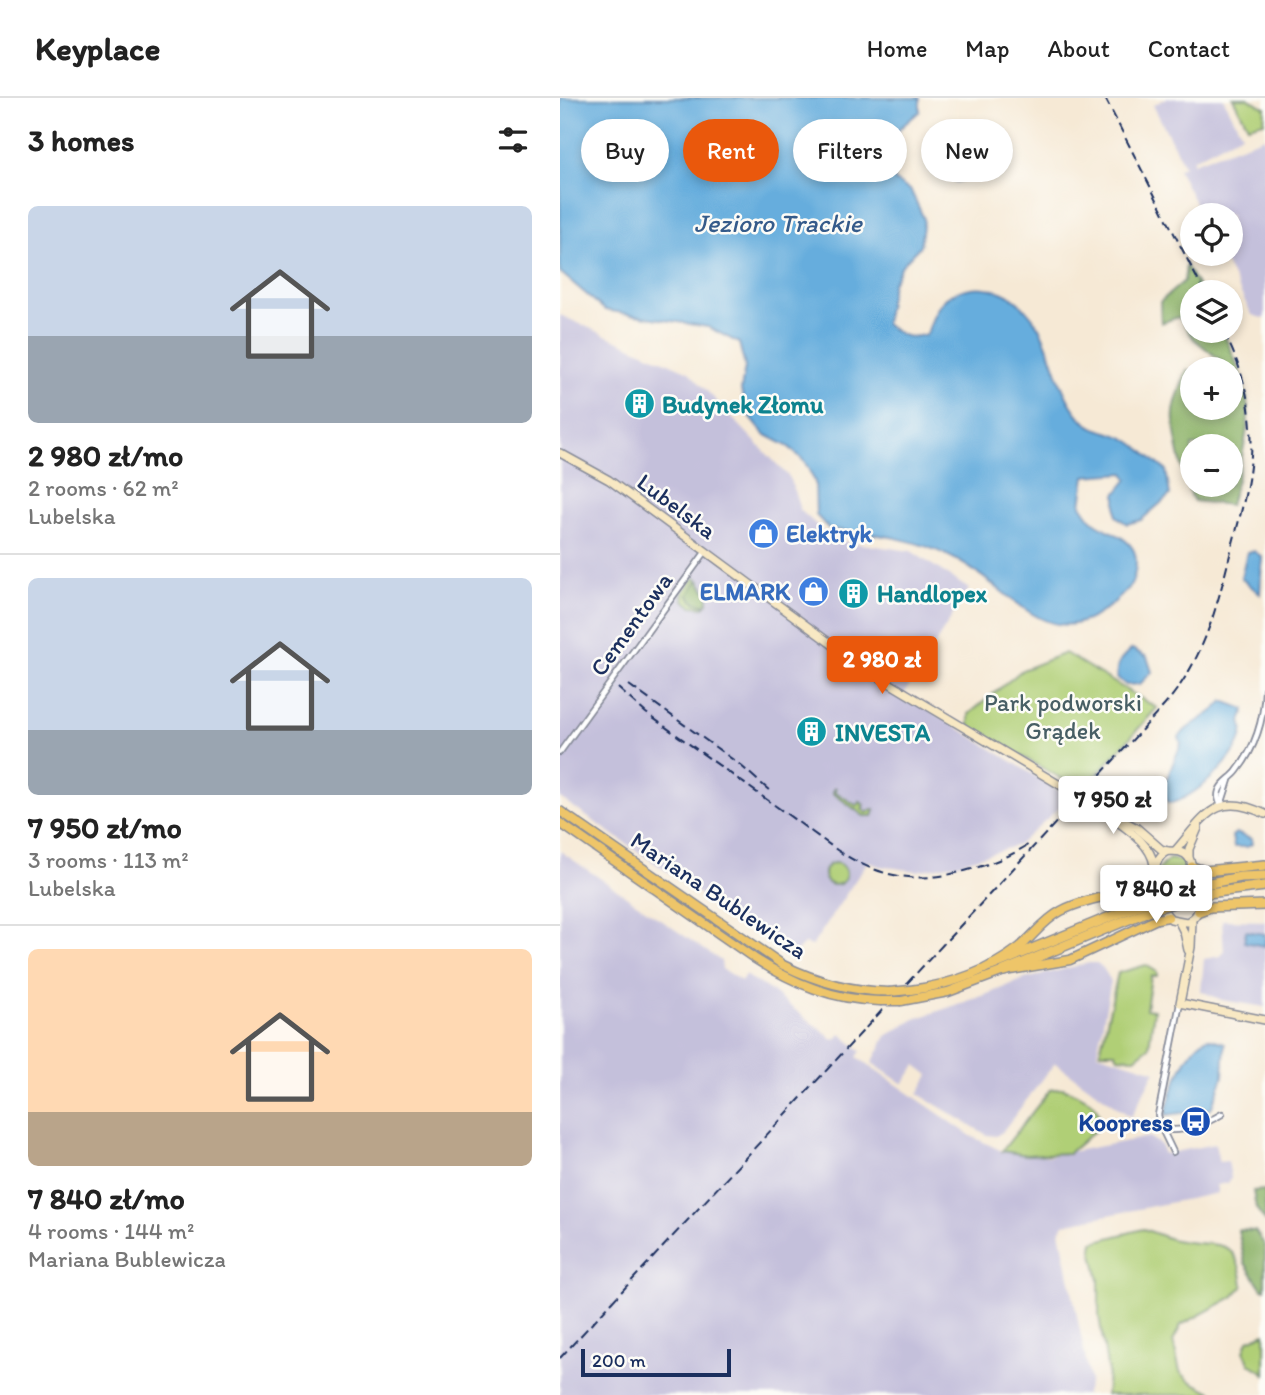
<!DOCTYPE html>
<html lang="en">
<head>
<meta charset="utf-8">
<style>
  body { margin:0; font-family:Itim,sans-serif; background:#f6f6f6; color:#222; height:100vh; display:flex; flex-direction:column; font-size:26px; white-space:nowrap }
  * { box-sizing:border-box; margin:0 }
  p { font-size:23px; color:#767676 }
  .icon { flex:none; width:38px; height:38px; fill:none; stroke:currentColor; stroke-width:2; stroke-linecap:round; stroke-linejoin:round }
  .map { position:relative; flex:1; overflow:hidden }
  .drawer { display:flex; flex-direction:column; background:#fff; width:560px }
  .drawer>* { flex:none }
  .hud { position:absolute; left:21px; top:21px; width:578px; height:63px; display:flex; gap:14px }
  .fabs { position:absolute; left:620px; top:105px; display:grid; gap:14px }
  .fabs a { display:grid; place-items:center; width:63px; height:63px; border-radius:50%; background:#fff; box-shadow:0 4px 10px #0003; font-size:35px }
  .scale { position:absolute; left:21px; bottom:18px; width:150px; box-sizing:border-box; padding-left:7px; border:4px solid #1b2f5e; border-top:0; font-size:19px; line-height:24px; white-space:nowrap; color:#1b2f5e; -webkit-text-stroke:5px #fdfcf7; paint-order:stroke }
  .price { position:absolute; translate:-50% -60px; padding:0 16px; border-radius:7px; background:#fff; color:#222; font-size:23px; line-height:46px; filter:drop-shadow(0 2px 4px #0008) }
  .price::after { content:''; position:absolute; left:50%; top:42px; width:21px; height:16px; margin-left:-10px; background:inherit; clip-path:polygon(0 0,100% 0,50% 100%) }
  .price.on { background:#ea580c; color:#fff }
  ul { padding:0; list-style:none }
  li { display:grid; align-content:center; gap:14px; height:371px; padding:0 28px }
  li+li { border-top:2px solid #e0e0e0 }
  li span { display:grid; place-items:center; height:217px; border-radius:10px; color:#555 }
  li>.icon { margin-inline-start:auto }
  span .icon { width:126px; height:126px; fill:#fffc; stroke-width:1 }
  li b { font-size:30px }
  h2 { display:flex; justify-content:space-between; align-items:center; height:84px; padding:0 28px; font-size:30px }
  .pill { padding:0 24px; border-radius:32px; background:#fff; box-shadow:0 4px 10px #0003; font-size:24px; line-height:63px }
  .pill.on { background:#ea580c; color:#fff }
  header { display:flex; align-items:center; gap:42px; box-sizing:border-box; height:98px; padding:0 35px; background:#fff; border-bottom:2px solid #e0e0e0 }
  header strong { font-size:33px }
  nav { display:flex; gap:38px; margin-inline-start:auto; font-size:24px }
  main { display:flex; flex:1; min-height:0 }
  .map>svg:first-child { display:block }
  .industrial { fill:#c4c0db }
  .green { fill:#b0cf76; stroke:#667f6a; stroke-width:2 }
  .forest { fill:#8cb267; stroke:#547062; stroke-width:2; fill-rule:evenodd }
  .water { fill:#66addd; stroke:#406e9e; stroke-width:2 }
  .lines { fill:none; stroke-linecap:round; stroke-linejoin:round }
  .street-casing { stroke:#888c9a; stroke-width:8 }
  .secondary-casing { stroke:#888c9a; stroke-width:10 }
  .primary-casing { stroke:#888c9a; stroke-width:11 }
  .highway-casing { stroke:#888c9a; stroke-width:12 }
  .street { stroke:#fff; stroke-width:4.5 }
  .secondary { stroke:#f8e8c3; stroke-width:7 }
  .primary { stroke:#eec569; stroke-width:8 }
  .highway { stroke:#eec569; stroke-width:9 }
  .rail { stroke:#1b2f5e; stroke-width:2; stroke-dasharray:10 5; stroke-linecap:butt }
  .primary-bridge-casing { stroke:#888c9a; stroke-width:11; stroke-linecap:butt }
  .highway-bridge-casing { stroke:#888c9a; stroke-width:12; stroke-linecap:butt }
  .primary-bridge { stroke:#eec569; stroke-width:8 }
  .highway-bridge { stroke:#eec569; stroke-width:9 }
  .labels { text-anchor:middle; dominant-baseline:central; stroke-width:5; stroke-linejoin:round; paint-order:stroke }
  .culture-label { font-size:24px; font-weight:bold; fill:#0d838f; stroke:#fdfcf7; text-anchor:start }
  .street-label { font-size:24px; fill:#1b2f5e; stroke:#fdfcf7 }
  .shop-label { font-size:24px; font-weight:bold; fill:#366cbe; stroke:#fdfcf7; text-anchor:start }
  .park-label { font-size:24px; fill:#485f65; stroke:#fdfcf7 }
  .transit-label { font-size:24px; font-weight:bold; fill:#164399; stroke:#fdfcf7; text-anchor:end }
  .water-label { font-size:26px; font-style:italic; fill:#355b8a; stroke:#fdfcf7 }
</style>
</head>
<body>
<header>
<strong>Keyplace</strong>
<nav><a>Home</a><a>Map</a><a>About</a><a>Contact</a></nav>
</header>
<main>
<section class="drawer">
<h2>3 homes<svg class="icon" aria-label="filters" viewBox="0 0 24 24"><path d="M4 7h16M4 17h16"/><circle cx="9" cy="7" r="2"/><circle cx="15" cy="17" r="2"/></svg></h2>
<ul>
<li><span style="background:linear-gradient(#c9d6e8 60%,#9aa5b1 0)"><svg class="icon" aria-label="home" viewBox="0 0 24 24"><path d="M3 11l9-7 9 7M6 9v11h12V9"/></svg></span><div><b>2 980 zł/mo</b><p>2 rooms · 62 m²</p><p>Lubelska</p></div></li>
<li><span style="background:linear-gradient(#c9d6e8 70%,#9aa5b1 0)"><svg class="icon" aria-label="home" viewBox="0 0 24 24"><path d="M3 11l9-7 9 7M6 9v11h12V9"/></svg></span><div><b>7 950 zł/mo</b><p>3 rooms · 113 m²</p><p>Lubelska</p></div></li>
<li><span style="background:linear-gradient(#ffd9b3 75%,#b9a48a 0)"><svg class="icon" aria-label="home" viewBox="0 0 24 24"><path d="M3 11l9-7 9 7M6 9v11h12V9"/></svg></span><div><b>7 840 zł/mo</b><p>4 rooms · 144 m²</p><p>Mariana Bublewicza</p></div></li>
</ul>
</section>
<div class="map">
<svg width="705" height="1297" viewBox="0 0 705 1297">
  <rect width="100%" height="100%" fill="#fdfcf7"/>
  <filter id="ink" filterUnits="userSpaceOnUse"><feTurbulence type="fractalNoise" baseFrequency=".0143" numOctaves="2"/><feDisplacementMap in="SourceGraphic" scale="14" xChannelSelector="R" yChannelSelector="G"/><feConvolveMatrix kernelMatrix="1 2 1 2 8 2 1 2 1" color-interpolation-filters="sRGB"/></filter>
  <filter id="wash" filterUnits="userSpaceOnUse"><feTurbulence type="fractalNoise" baseFrequency=".00686" numOctaves="4" result="noise"/><feDisplacementMap in="SourceGraphic" scale="28" xChannelSelector="R" yChannelSelector="G"/><feGaussianBlur stdDeviation="1.57" result="paint"/><feColorMatrix in="noise" values="0 0 0 0 0 0 0 0 0 0 0 0 0 0 0 0 0 1.4 0 .05"/><feComposite in="paint" operator="in"/></filter>
  <g filter="url(#wash)">
    <rect width="100%" height="100%" fill="#f6e9d5"/>
    <!-- industrial -->
    <g class="industrial">
      <path d="M607,0h56l19,36 -49,25v4l72,-26v182l-13,-4 -31,-61h9v-39h-29l-23,-46 6,-3 -31,-61z"/>
      <path d="M0,217l129,57 101,106 10,32 33,30 78,11 58,38 -65,105 166,104 -52,47 -59,18 -42,8 -38,-5 -11,-5 -56,85 -8,-2 -9,9 -65,-38 -170,-117z"/>
      <path d="M0,753l161,110 1,8 19,12 4,-6 23,14 66,51 7,-6 20,17 -4,6 114,79 31,15 47,5 100,-19 12,8 3,9 51,-10 4,18 9,-1 3,17 -3,5 -12,2 2,8 -154,31 -4,7 30,150 -5,14h-525z"/>
      <path d="M662,822l43,1v86l-43,-7 -21,-9 3,-32 17,-3 3,-4z"/>
      <path d="M529,865h8l6,5 8,13 -14,72 58,18 -24,46 -76,-54 -53,69 -6,4 -9,-1 -69,-41 11,-19 -13,-10 -13,19 -31,-21 14,-27 29,-17 70,-24 36,-15z"/>
    </g>
    <!-- green -->
    <g class="green">
      <path d="M673,0h14l18,9 -1,15 -16,4z"/>
      <path d="M134,480l4,1 8,12 -2,16 -12,-1 -8,-6 -1,-7z"/>
      <path d="M505,555l92,55 -67,74 -15,4 -106,-59v-13l53,-44z"/>
      <path d="M276,689l-2,4 23,15 3,-4 4,3 -2,4 5,4 5,-4 3,1 -2,6h-9l-31,-23v-2z"/>
      <path d="M609,761l14,2 6,8 3,12 -30,9 -3,-13v-8z"/>
      <circle cx="275" cy="776" r="11"/>
      <path d="M586,867l11,7v4h-6l-5,33 8,1 -5,37 -14,11 -17,-1 -3,-5h-15l18,-79z"/>
      <path d="M503,990c22,10 37,12 37,38l-31,27 -42,2 -25,-4 48,-61z"/>
      <path d="M583,1131c11,3 22,9 32,11 40,9 62,-8 68,46l-10,11 -52,28 -8,16 7,31 10,9 27,14h-111l2,-23 -9,-56v-36l-7,-31 1,-7z"/>
      <path d="M705,1235v43l-2,-4 -13,-8 -6,-13 4,-11z"/>
    </g>
    <!-- forest -->
    <g class="forest">
      <path d="M626,167l15,27h-9v39h30c12,23 23,51 26,77 2,21 -12,76 -18,97l-36,-4c-9,-13 -22,-72 -20,-89 1,-14 9,-29 13,-42l5,1v37h38v-39h-6v-6l-30,-24 -15,-22 -18,6 -1,-21 24,-21zM632,348h38v39h-38z"/>
      <path d="M138,482l10,14v9l-4,4 1,-3c-8,1 -13,-3 -17,-9z"/>
      <path d="M705,1092v31l-9,-13 -3,-17z"/>
      <path d="M678,1132l17,1 10,14v44h-3l-17,-26z"/>
    </g>
    <!-- water -->
    <g class="water">
      <path d="M0,0h360v13l-21,18 -7,35 3,17 16,10 13,28 -4,27 -18,19 -10,19 -7,40c16,12 22,16 42,10 9,-26 14,-41 44,-46 12,-2 27,2 37,7 49,31 39,83 72,122 14,16 32,13 48,23 14,8 25,21 38,30l4,25 -29,25 -14,4 -11,-8v-22l12,-15 -4,-6 -39,3 -4,29c4,6 8,13 13,17 12,9 31,13 39,27 6,10 2,32 -5,40 -76,81 -106,4 -175,-31 -40,-21 -79,-24 -124,-29l-13,-14 -1,-33 -10,-20 -16,-15 -25,-13 -18,-22 -5,-22 4,-23 -6,-24 -31,-16 -103,-17 -45,-38z"/>
      <path d="M389,48c15,0 24,13 28,25l-5,7 -16,4 -11,-6c-1,-11 -4,-21 4,-30z"/>
      <path d="M694,453l8,6 -2,37 -19,-16 6,-26z"/>
      <path d="M572,551l15,8 5,15 -12,12 -14,1 -9,-7c-2,-14 5,-20 15,-29z"/>
      <path d="M663,603l22,8 -4,13c12,25 -50,81 -73,81l-5,-15 18,-44 -2,-7c11,-16 33,-20 44,-36z"/>
      <path d="M676,735l15,6 1,5 -5,3h-13l-2,-11z"/>
      <path d="M686,833l19,3v12l-21,-4z"/>
      <path d="M648,940l17,5 -2,34 -12,32 -45,6c3,-21 21,-69 42,-77z"/>
    </g>
  </g>
  <g filter="url(#ink)">
    <g class="lines">
      <defs>
        <g id="street">
          <path d="M0,654l146,-201"/>
          <path d="M661,707l8,-25"/>
          <path d="M661,708c-2,-5 -4,-9 -2,-15 3,-9 13,-13 18,-20 19,-24 27,-52 28,-82"/>
          <path d="M602,1031c20,4 43,-5 60,-15"/>
          <path d="M613,1054l-11,-23 -4,-14 22,-112"/>
        </g>
        <g id="secondary">
          <path d="M0,355l49,27 255,188 221,132 52,28 24,21 7,2"/>
          <path d="M555,722c15,11 36,25 39,45"/>
          <path d="M608,753c8,0 16,0 21,7 3,5 4,12 5,17 5,18 13,37 -7,47l-16,-3c-14,-11 -27,-59 -3,-68z"/>
          <path d="M615,753c30,-34 40,-61 90,-37"/>
          <path d="M629,760v-9l9,-21"/>
          <path d="M632,821l-1,28 -11,56 85,17"/>
          <path d="M619,824l5,10 4,18"/>
        </g>
        <g id="primary">
          <path d="M0,713l223,154c34,17 68,26 106,27"/>
          <path d="M0,725l194,135c39,25 79,42 126,43"/>
          <path d="M350,892c40,-5 79,-19 110,-43 14,-12 24,-27 41,-36 25,-13 56,-16 83,-24l4,-3 6,-12"/>
          <path d="M341,903l47,-9 56,-21 66,-11 87,-41 11,-2"/>
        </g>
        <g id="highway">
          <path d="M632,769l13,4 60,-6"/>
          <path d="M645,786l36,-7 24,-1"/>
          <path d="M648,795l57,-7"/>
          <path d="M639,813l11,-4 55,-2"/>
          <path d="M431,868l160,-66"/>
          <path d="M444,873l149,-62"/>
        </g>
      </defs>
      <!-- street casing -->
      <use href="#street" class="street-casing"/>
      <!-- secondary casing -->
      <use href="#secondary" class="secondary-casing"/>
      <!-- primary casing -->
      <use href="#primary" class="primary-casing"/>
      <!-- highway casing -->
      <use href="#highway" class="highway-casing"/>
      <!-- street -->
      <use href="#street" class="street"/>
      <!-- secondary -->
      <use href="#secondary" class="secondary"/>
      <!-- primary -->
      <use href="#primary" class="primary"/>
      <!-- highway -->
      <use href="#highway" class="highway"/>
      <!-- rail -->
      <g class="rail">
        <path d="M545,0l99,194"/>
        <path d="M69,587l110,79 31,27"/>
        <path d="M58,590l28,25 191,137c44,29 81,34 131,20 22,-6 42,-13 61,-26"/>
        <path d="M0,1260l602,-650c44,-49 55,-103 71,-165 10,-38 21,-75 18,-115 -2,-35 -12,-67 -28,-97"/>
      </g>
      <defs>
        <g id="primary-bridge">
          <path d="M329,894l21,-2"/>
          <path d="M320,903h21"/>
        </g>
        <g id="highway-bridge">
          <path d="M591,802l54,-16"/>
          <path d="M593,811l55,-16"/>
        </g>
      </defs>
      <!-- primary-bridge casing -->
      <use href="#primary-bridge" class="primary-bridge-casing"/>
      <!-- highway-bridge casing -->
      <use href="#highway-bridge" class="highway-bridge-casing"/>
      <!-- primary-bridge -->
      <use href="#primary-bridge" class="primary-bridge"/>
      <!-- highway-bridge -->
      <use href="#highway-bridge" class="highway-bridge"/>
    </g>
  </g>
  <!-- icons -->
  <defs>
    <symbol id="building-disc" viewBox="-11 -11 22 22"><circle r="9.5" fill="#0f9aa8" stroke="#fdfcf7"/><path d="M-4-6H4V6H1V3H-1V6H-4ZM-2.5-4.3h1.7v1.8h-1.7ZM.8-4.3h1.7v1.8H.8ZM-2.5-1h1.7V.8h-1.7ZM.8-1h1.7V.8H.8Z" fill="#fff"/></symbol>
    <symbol id="shop-disc" viewBox="-11 -11 22 22"><circle r="9.5" fill="#3f7fe0" stroke="#fdfcf7"/><path d="M-5-2.5h2.3a2.7 3.5 0 0 1 5.4 0H5L5.5 6h-11ZM-1.5-2.5h3a1.5 2.3 0 0 0-3 0Z" fill="#fff"/></symbol>
    <symbol id="bus-disc" viewBox="-11 -11 22 22"><circle r="9.5" fill="#1a4fb4" stroke="#fdfcf7"/><path d="M-5-6H5V4H4V6H2V4H-2V6H-4V4H-5ZM-3.5-4V0h7V-4ZM-3.5 1.2v1.5H-2V1.2ZM2 1.2v1.5H3.5V1.2Z" fill="#fff"/></symbol>
  </defs>
  <g fill-rule="evenodd">
    <use href="#building-disc" x="62" y="288" width="35" height="35"/>
    <use href="#shop-disc" x="186" y="418" width="35" height="35"/>
    <use href="#shop-disc" x="236" y="476" width="35" height="35"/>
    <use href="#building-disc" x="276" y="478" width="35" height="35"/>
    <use href="#building-disc" x="234" y="616" width="35" height="35"/>
    <use href="#bus-disc" x="618" y="1006" width="35" height="35"/>
  </g>
  <g class="labels">
    <!-- culture labels -->
    <g class="culture-label">
      <text x="102" y="306">Budynek Złomu</text>
      <text x="317" y="495">Handlopex</text>
      <text x="275" y="634">INVESTA</text>
    </g>
    <!-- street labels -->
    <g class="street-label">
      <text transform="translate(117 408) rotate(37)">Lubelska</text>
      <text transform="translate(71 526) rotate(-54)">Cementowa</text>
      <text transform="translate(159 797) rotate(34)">Mariana Bublewicza</text>
    </g>
    <!-- shop labels -->
    <g class="shop-label">
      <text x="226" y="435">Elektryk</text>
      <text x="230" y="493" text-anchor="end">ELMARK</text>
    </g>
    <!-- park labels -->
    <g class="park-label">
      <text x="503" y="604">Park podworski<tspan x="503" dy="28">Grądek</tspan></text>
    </g>
    <!-- transit labels -->
    <g class="transit-label">
      <text x="613" y="1024">Koopress</text>
    </g>
    <!-- water labels -->
    <g class="water-label">
      <text x="218" y="125">Jezioro Trackie</text>
    </g>
  </g>
</svg>
<div class="fabs">
<a><svg class="icon" aria-label="locate" viewBox="0 0 24 24"><circle cx="12" cy="12" r="6"/><path d="M12 2v4M12 18v4M2 12h4M18 12h4"/></svg></a>
<a><svg class="icon" aria-label="layers" viewBox="0 0 24 24"><path d="M12 4l9 5-9 5-9-5zM3 14l9 5 9-5"/></svg></a>
<a>+</a>
<a>−</a>
</div>
<div class="scale">200 m</div>
<b class="price on" style="left:322px;top:598px">2 980 zł</b>
<b class="price" style="left:553px;top:738px">7 950 zł</b>
<b class="price" style="left:596px;top:827px">7 840 zł</b>
<div class="hud">
<a class="pill">Buy</a>
<a class="pill on">Rent</a>
<a class="pill">Filters</a>
<a class="pill">New</a>
</div>
</div>
</main>
</body>
</html>
